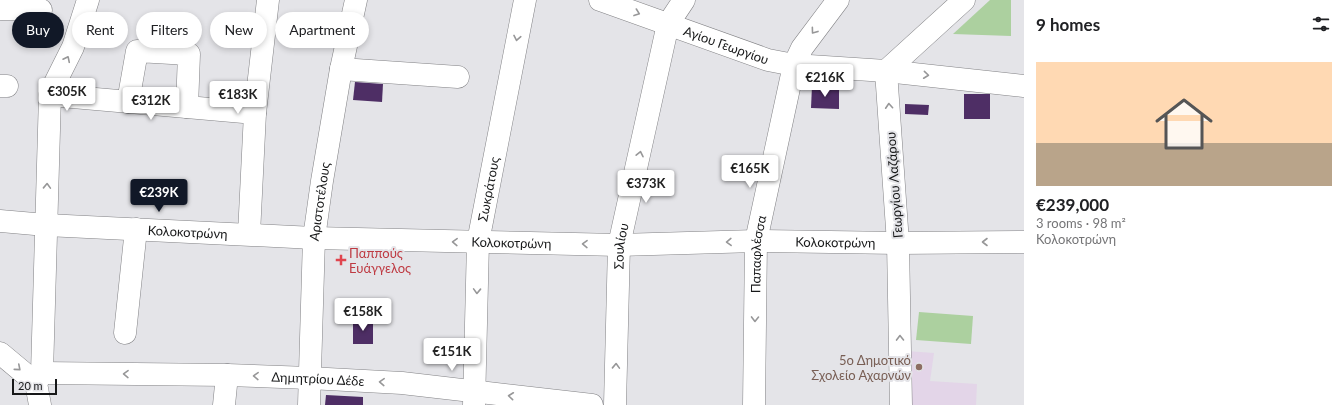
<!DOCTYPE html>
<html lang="en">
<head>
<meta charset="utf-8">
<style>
  body { margin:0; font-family:Lato,sans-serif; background:#f6f6f6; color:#202124; height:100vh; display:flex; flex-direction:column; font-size:15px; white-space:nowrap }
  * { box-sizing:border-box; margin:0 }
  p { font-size:13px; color:#757577 }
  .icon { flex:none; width:22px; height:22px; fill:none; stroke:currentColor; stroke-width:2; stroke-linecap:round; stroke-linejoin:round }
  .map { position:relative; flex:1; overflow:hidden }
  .details { display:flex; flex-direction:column; background:#fff; width:320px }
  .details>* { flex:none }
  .guide { position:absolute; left:12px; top:12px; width:380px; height:36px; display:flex; gap:8px }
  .scale { position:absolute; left:12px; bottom:10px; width:45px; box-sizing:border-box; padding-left:4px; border:2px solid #171819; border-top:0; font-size:11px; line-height:14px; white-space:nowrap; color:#171819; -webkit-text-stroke:3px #e4e4e8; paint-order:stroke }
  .price { position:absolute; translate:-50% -34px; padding:0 9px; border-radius:4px; background:#fff; color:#222; font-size:13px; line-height:26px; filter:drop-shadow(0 1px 2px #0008) }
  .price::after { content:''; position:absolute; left:50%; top:24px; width:12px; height:9px; margin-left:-6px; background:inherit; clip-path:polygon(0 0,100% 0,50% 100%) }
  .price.selected { background:#111827; color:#fff }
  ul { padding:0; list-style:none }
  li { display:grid; align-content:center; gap:8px; height:212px; padding:0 12px }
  li span { display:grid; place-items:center; height:124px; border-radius:0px; color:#555 }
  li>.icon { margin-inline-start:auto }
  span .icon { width:72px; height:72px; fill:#fffc; stroke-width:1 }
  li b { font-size:17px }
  h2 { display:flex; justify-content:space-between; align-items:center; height:48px; padding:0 12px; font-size:17px }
  .tag { padding:0 14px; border-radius:18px; background:#fff; box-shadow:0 2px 6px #0003; font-size:14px; line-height:36px }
  .tag.selected { background:#111827; color:#fff }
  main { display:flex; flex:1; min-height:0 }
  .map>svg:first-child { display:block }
  .education { fill:#e3d5e8 }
  .green { fill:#acd09f }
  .building { fill:#4e2e65 }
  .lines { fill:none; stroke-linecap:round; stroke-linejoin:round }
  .minor-casing { stroke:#828285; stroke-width:23 }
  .major-casing { stroke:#828285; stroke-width:23 }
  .minor { stroke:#fff; stroke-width:22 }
  .major { stroke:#fff; stroke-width:22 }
  .oneway { stroke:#979798 }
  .health-dot { fill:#e0444e; stroke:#e4e4e8; stroke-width:1.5 }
  .education-dot { fill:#8d6e63; stroke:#e4e4e8; stroke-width:1.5 }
  .labels { text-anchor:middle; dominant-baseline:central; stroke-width:4; stroke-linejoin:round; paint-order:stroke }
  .street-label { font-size:13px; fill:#171819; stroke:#e4e4e8 }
  .health-label { font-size:13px; fill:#be3a42; stroke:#e4e4e8; text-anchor:start }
  .education-label { font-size:13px; fill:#785e54; stroke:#e4e4e8; text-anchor:end }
</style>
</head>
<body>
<main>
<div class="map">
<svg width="1024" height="405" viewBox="0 0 1024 405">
  <rect width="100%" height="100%" fill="#e4e4e8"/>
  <!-- education -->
  <path class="education" d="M906,351l28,2 -4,28 47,3 -1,21h-66z"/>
  <!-- green -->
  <g class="green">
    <path d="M990,0h21v36l-58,-2z"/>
    <path d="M919,312l54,4 -2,28 -55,-4z"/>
  </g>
  <!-- building -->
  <g class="building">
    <path d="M355,82l28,2 -1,18 -29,-2z"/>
    <path d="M812,86l27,1v22l-28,-1z"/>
    <rect x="964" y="94" width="26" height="25"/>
    <path d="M905,104l24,1 -1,10 -23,-1z"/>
    <rect x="353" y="320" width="20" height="24"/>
    <path d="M326,395l37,2v8h-38z"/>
  </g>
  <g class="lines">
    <defs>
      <g id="minor">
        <path id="s1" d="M600,0l168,60 26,5 92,6 138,15"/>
        <path d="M0,9l41,1"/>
        <path d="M341,69l117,8"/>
        <path d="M0,86h7"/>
        <path d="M50,95l205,18"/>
        <path d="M128,102l9,-51 52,3 -2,53"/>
        <path id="s2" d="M0,221l46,4 268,13 305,7 137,-4 142,2 126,-1"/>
        <path d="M249,234l6,-121 13,-113"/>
        <path d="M125,333l11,-104"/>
        <path d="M0,353l36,30"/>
        <path id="s3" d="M42,373l185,2 82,3 93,5 190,22"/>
        <path d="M40,405l-4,-22 6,-10 8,-278 5,-12 18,-36 15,-47"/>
        <path d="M224,405l3,-30"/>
        <path id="s4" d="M474,405l4,-163 47,-242"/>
        <path id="s5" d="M615,405l4,-160 49,-221 16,-24"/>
        <path id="s6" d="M754,405l2,-164 38,-176 8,-17 36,-48"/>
        <path d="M901,405l-3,-162 -12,-172 78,-71"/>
      </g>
      <g id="major">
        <path id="s7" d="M309,405l5,-167 8,-57 19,-112 15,-69"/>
      </g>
    </defs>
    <!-- minor casing -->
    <use href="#minor" class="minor-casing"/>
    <!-- major casing -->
    <use href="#major" class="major-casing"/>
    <!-- minor -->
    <use href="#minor" class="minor"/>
    <!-- major -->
    <use href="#major" class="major"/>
  </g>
  <!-- one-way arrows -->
  <defs><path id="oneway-chevron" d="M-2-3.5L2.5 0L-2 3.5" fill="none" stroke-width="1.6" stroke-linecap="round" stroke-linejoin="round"/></defs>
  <g class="oneway">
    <use href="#oneway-chevron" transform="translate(637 13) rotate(20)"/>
    <use href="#oneway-chevron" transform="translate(814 31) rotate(126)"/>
    <use href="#oneway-chevron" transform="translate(517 38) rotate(101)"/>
    <use href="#oneway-chevron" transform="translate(67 59) rotate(-64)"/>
    <use href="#oneway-chevron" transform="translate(926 75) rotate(6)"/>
    <use href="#oneway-chevron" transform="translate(889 106) rotate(-94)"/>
    <use href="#oneway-chevron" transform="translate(640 154) rotate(-78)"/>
    <use href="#oneway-chevron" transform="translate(47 186) rotate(-88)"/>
    <use href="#oneway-chevron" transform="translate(455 242) rotate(-178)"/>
    <use href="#oneway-chevron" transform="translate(729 242) rotate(178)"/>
    <use href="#oneway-chevron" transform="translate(985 242) rotate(180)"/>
    <use href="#oneway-chevron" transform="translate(585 244) rotate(-179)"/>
    <use href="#oneway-chevron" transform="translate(477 291) rotate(92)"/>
    <use href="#oneway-chevron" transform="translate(755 319) rotate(91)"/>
    <use href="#oneway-chevron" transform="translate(900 338) rotate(-91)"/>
    <use href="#oneway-chevron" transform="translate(616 366) rotate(-88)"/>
    <use href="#oneway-chevron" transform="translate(18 368) rotate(41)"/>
    <use href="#oneway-chevron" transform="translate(126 374) rotate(-179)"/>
    <use href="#oneway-chevron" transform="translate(256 376) rotate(-178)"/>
    <use href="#oneway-chevron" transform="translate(382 382) rotate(-177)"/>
    <use href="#oneway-chevron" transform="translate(511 396) rotate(-174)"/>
  </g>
  <!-- markers -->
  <path class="health-dot" d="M339 254h4v4h4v4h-4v4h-4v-4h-4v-4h4z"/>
  <circle class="education-dot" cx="919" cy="367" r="4"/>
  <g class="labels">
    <!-- street labels -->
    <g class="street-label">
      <text stroke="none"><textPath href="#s1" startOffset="134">Αγίου Γεωργίου</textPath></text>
      <text transform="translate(894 185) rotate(-94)">Γεωργίου Λαζάρου</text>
      <text stroke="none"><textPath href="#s4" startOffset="217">Σωκράτους</textPath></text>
      <text stroke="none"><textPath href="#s7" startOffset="204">Αριστοτέλους</textPath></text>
      <text stroke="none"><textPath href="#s2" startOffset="188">Κολοκοτρώνη</textPath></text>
      <text stroke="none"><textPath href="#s2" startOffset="836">Κολοκοτρώνη</textPath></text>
      <text stroke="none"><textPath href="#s2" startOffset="512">Κολοκοτρώνη</textPath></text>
      <text stroke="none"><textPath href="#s5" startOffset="159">Σουλίου</textPath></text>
      <text stroke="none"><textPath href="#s6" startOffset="151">Παπαφλέσσα</textPath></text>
      <text stroke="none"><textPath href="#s3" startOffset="276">Δημητρίου Δέδε</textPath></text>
    </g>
    <!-- health labels -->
    <g class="health-label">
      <text x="349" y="253">Παππούς<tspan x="349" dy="15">Ευάγγελος</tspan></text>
    </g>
    <!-- education labels -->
    <g class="education-label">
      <text x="911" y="360">5ο Δημοτικό<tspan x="911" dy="15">Σχολείο Αχαρνών</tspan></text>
    </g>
  </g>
</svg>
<div class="scale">20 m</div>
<b class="price" style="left:825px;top:98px">€216K</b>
<b class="price" style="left:67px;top:112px">€305K</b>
<b class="price" style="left:238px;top:115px">€183K</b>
<b class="price" style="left:151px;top:121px">€312K</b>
<b class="price" style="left:750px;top:189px">€165K</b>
<b class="price" style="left:646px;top:204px">€373K</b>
<b class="price selected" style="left:159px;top:213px">€239K</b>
<b class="price" style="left:363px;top:332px">€158K</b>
<b class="price" style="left:452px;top:372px">€151K</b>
<div class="guide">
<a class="tag selected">Buy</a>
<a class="tag">Rent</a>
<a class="tag">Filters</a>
<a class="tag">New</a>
<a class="tag">Apartment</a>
</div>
</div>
<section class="details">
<h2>9 homes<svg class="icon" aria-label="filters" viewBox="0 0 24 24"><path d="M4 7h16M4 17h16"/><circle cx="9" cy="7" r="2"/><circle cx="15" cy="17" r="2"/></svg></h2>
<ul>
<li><span style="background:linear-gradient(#ffd9b3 65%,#b9a48a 0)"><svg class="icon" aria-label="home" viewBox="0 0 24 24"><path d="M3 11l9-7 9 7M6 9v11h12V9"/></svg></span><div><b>€239,000</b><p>3 rooms · 98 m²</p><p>Κολοκοτρώνη</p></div></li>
</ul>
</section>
</main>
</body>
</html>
